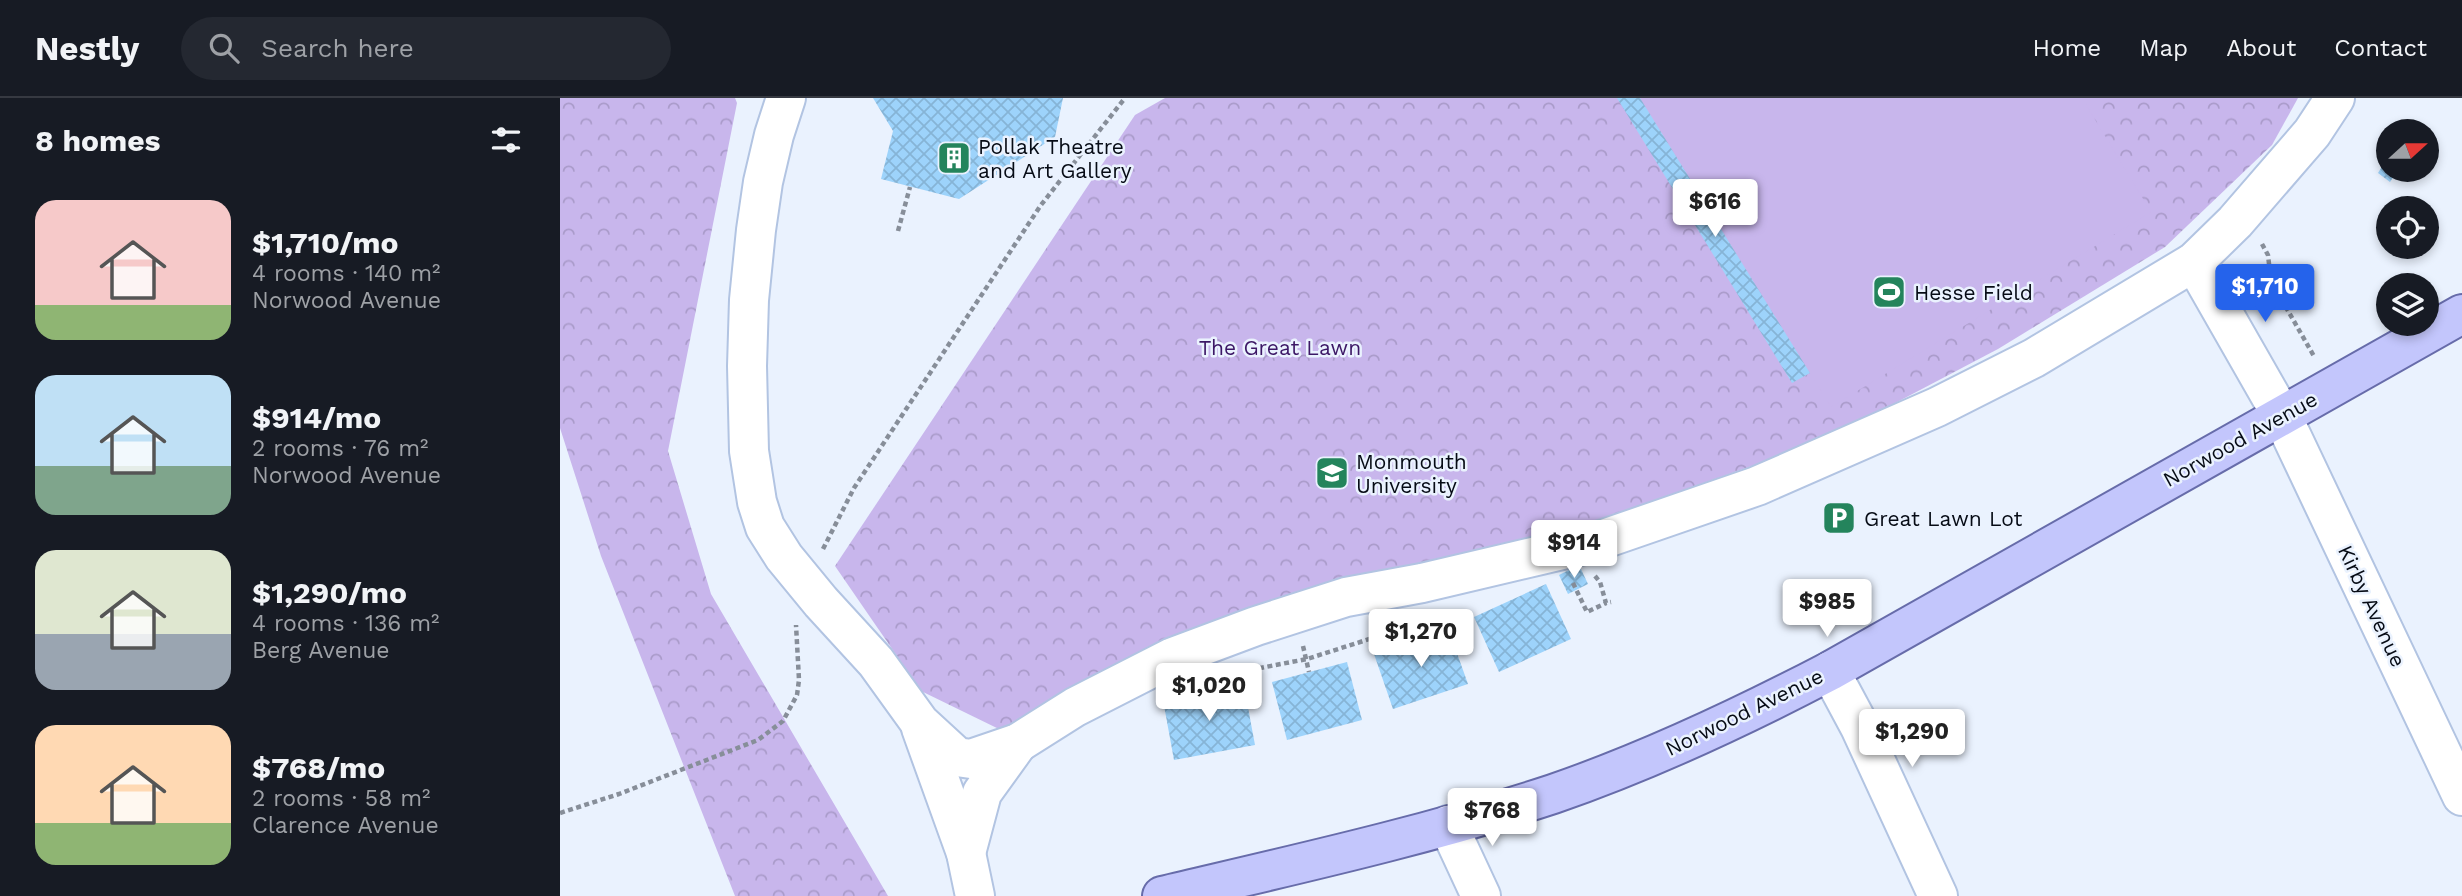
<!DOCTYPE html>
<html lang="en">
<head>
<meta charset="utf-8">
<style>
  body { margin:0; font-family:"Work Sans",sans-serif; background:#242831; color:#f1f3f6; height:100vh; display:flex; flex-direction:column; font-size:26px; white-space:nowrap }
  * { box-sizing:border-box; margin:0 }
  p { font-size:23px; color:#9ea1a6 }
  .icon { flex:none; width:38px; height:38px; fill:none; stroke:currentColor; stroke-width:2; stroke-linecap:round; stroke-linejoin:round }
  .map { position:relative; flex:1; overflow:hidden }
  .details { display:flex; flex-direction:column; background:#171b24; width:560px }
  .details>* { flex:none }
  .needle { width:46px; rotate:69deg }
  .controls { position:absolute; left:1816px; top:21px; display:grid; gap:14px }
  .controls a { display:grid; place-items:center; width:63px; height:63px; border-radius:50%; background:#171b24; box-shadow:0 4px 10px #0003; font-size:35px }
  .price { position:absolute; translate:-50% -60px; padding:0 16px; border-radius:7px; background:#fff; color:#222; font-size:23px; line-height:46px; filter:drop-shadow(0 2px 4px #0008) }
  .price::after { content:''; position:absolute; left:50%; top:42px; width:21px; height:16px; margin-left:-10px; background:inherit; clip-path:polygon(0 0,100% 0,50% 100%) }
  .price.active { background:#2563eb; color:#fff }
  ul { padding:0; list-style:none }
  li { display:flex; align-items:center; gap:21px; height:175px; padding:0 35px }
  li span { display:grid; place-items:center; flex:none; width:196px; height:140px; border-radius:21px; color:#555 }
  li>.icon { margin-inline-start:auto }
  span .icon { width:84px; height:84px; fill:#fffc; stroke-width:1 }
  li b { font-size:30px }
  h2 { display:flex; justify-content:space-between; align-items:center; height:84px; padding:0 35px; font-size:30px }
  header { display:flex; align-items:center; gap:42px; box-sizing:border-box; height:98px; padding:0 35px; background:#171b24; border-bottom:2px solid #363941 }
  header strong { font-size:33px }
  nav { display:flex; gap:38px; margin-inline-start:auto; font-size:24px }
  .search { width:490px; height:63px; background:#242831; display:flex; align-items:center; gap:18px; box-sizing:border-box; padding:0 24px; border-radius:38px; color:#9ea1a6; font-size:26px }
  main { display:flex; flex:1; min-height:0 }
  .map>svg:first-child { display:block }
  .forest { fill:url(#forest-crowns) }
  .pitch { fill:#c8b6ec }
  .building { fill:url(#building-cross-hatch) }
  .lines { fill:none; stroke-linecap:round; stroke-linejoin:round }
  .minor-casing { stroke:#b2c4e2; stroke-width:42 }
  .major-casing { stroke:#676caa; stroke-width:42 }
  .path { stroke:#878e99; stroke-width:4.5; stroke-dasharray:5 3.5; stroke-linecap:butt }
  .minor { stroke:#fff; stroke-width:38 }
  .major { stroke:#c3c6fc; stroke-width:38 }
  .labels { text-anchor:middle; dominant-baseline:central; stroke-width:5; stroke-linejoin:round; paint-order:stroke }
  .poi-label { font-size:21px; fill:#060b15; stroke:#eaf2fe; text-anchor:start }
  .park-label { font-size:21px; fill:#3c1766; stroke:#eaf2fe }
  .street-label { font-size:21px; fill:#060b15; stroke:#eaf2fe }
</style>
</head>
<body>
<header>
<strong>Nestly</strong>
<div class="search"><svg class="icon" aria-label="search" viewBox="0 0 24 24"><circle cx="10" cy="10" r="6"/><path d="M15 15l6 6"/></svg>Search here</div>
<nav><a>Home</a><a>Map</a><a>About</a><a>Contact</a></nav>
</header>
<main>
<section class="details">
<h2>8 homes<svg class="icon" aria-label="filters" viewBox="0 0 24 24"><path d="M4 7h16M4 17h16"/><circle cx="9" cy="7" r="2"/><circle cx="15" cy="17" r="2"/></svg></h2>
<ul>
<li><span style="background:linear-gradient(#f6c9c9 75%,#8fb573 0)"><svg class="icon" aria-label="home" viewBox="0 0 24 24"><path d="M3 11l9-7 9 7M6 9v11h12V9"/></svg></span><div><b>$1,710/mo</b><p>4 rooms · 140 m²</p><p>Norwood Avenue</p></div></li>
<li><span style="background:linear-gradient(#bfe0f5 65%,#7fa58c 0)"><svg class="icon" aria-label="home" viewBox="0 0 24 24"><path d="M3 11l9-7 9 7M6 9v11h12V9"/></svg></span><div><b>$914/mo</b><p>2 rooms · 76 m²</p><p>Norwood Avenue</p></div></li>
<li><span style="background:linear-gradient(#dfe7d0 60%,#9aa5b1 0)"><svg class="icon" aria-label="home" viewBox="0 0 24 24"><path d="M3 11l9-7 9 7M6 9v11h12V9"/></svg></span><div><b>$1,290/mo</b><p>4 rooms · 136 m²</p><p>Berg Avenue</p></div></li>
<li><span style="background:linear-gradient(#ffd9b3 70%,#8fb573 0)"><svg class="icon" aria-label="home" viewBox="0 0 24 24"><path d="M3 11l9-7 9 7M6 9v11h12V9"/></svg></span><div><b>$768/mo</b><p>2 rooms · 58 m²</p><p>Clarence Avenue</p></div></li>
</ul>
</section>
<div class="map">
<svg width="1902" height="798" viewBox="0 0 1902 798">
  <defs>
    <pattern id="forest-crowns" width="20" height="18" patternUnits="userSpaceOnUse" patternTransform="scale(1.75)"><rect width="20" height="18" fill="#c8b6ec"/><path d="M2 6a3 3 0 1 1 6 0M12 15a3 3 0 1 1 6 0" fill="none" stroke="#aa9bca"/></pattern>
    <pattern id="building-cross-hatch" width="8" height="8" patternUnits="userSpaceOnUse" patternTransform="scale(1.75)"><rect width="8" height="8" fill="#9dd3fb"/><path d="M0 0l8 8M0 8l8-8" fill="none" stroke="#86b4d6"/></pattern>
  </defs>
  <rect width="100%" height="100%" fill="#eaf2fe"/>
  <!-- forest -->
  <g class="forest">
    <path d="M0,0h175l2,5 -69,348 43,143 177,302h-153l-134,-340 -41,-128z"/>
    <path d="M605,0h1133l-26,47 -107,102 -167,102 -173,91 -822,291 -82,-40 -86,-125 300,-451z"/>
  </g>
  <!-- pitch -->
  <path class="pitch" d="M1080,0h442l69,114 -320,195z"/>
  <!-- building -->
  <g class="building">
    <path d="M313,0h190l-8,39 -96,62 -78,-20 12,-48z"/>
    <path d="M1057,0h23l170,275 -18,10z"/>
    <path d="M1826,62l3,2v8h9l-8,12 -12,-9z"/>
    <path d="M1019,467l9,19 -20,10 -9,-19z"/>
    <path d="M986,486l25,55 -72,33 -25,-55z"/>
    <path d="M888,530l20,56 -75,25 -19,-55z"/>
    <path d="M787,564l15,58 -75,20 -15,-58z"/>
    <path d="M684,588l11,59 -81,15 -11,-60z"/>
  </g>
  <g class="lines">
    <defs>
      <g id="minor">
        <path d="M226,0l-12,37 -11,47 -7,48 -7,70 -2,66 2,85 8,51 8,25 19,30 37,45 55,60 44,61 37,34 14,2 47,-16 57,-36 98,-50 83,-31 90,-29 76,-14 170,-40 165,-57 180,-79 97,-49 160,-96 41,-40 77,-89 23,-35"/>
        <path d="M1634,164l88,154 180,380"/>
        <path d="M1270,573l30,56 78,169"/>
        <path d="M361,630l45,125 9,43"/>
        <path d="M888,727l33,71"/>
        <path d="M406,755l16,-60 36,-50"/>
      </g>
      <path id="major" d="M602,798c131,-31 263,-60 391,-102 96,-33 187,-76 277,-123l632,-357"/>
    </defs>
    <!-- minor casing -->
    <use href="#minor" class="minor-casing"/>
    <!-- major casing -->
    <use href="#major" class="major-casing"/>
    <!-- path -->
    <g class="path">
      <path d="M338,133l12,-44"/>
      <path d="M1702,146l6,11 3,26 44,77"/>
      <path d="M263,451l31,-61 187,-283 84,-107"/>
      <path d="M1035,478l5,6 6,21 5,-1"/>
      <path d="M1013,485l14,29 19,-9"/>
      <path d="M847,530l4,13"/>
      <path d="M743,548l6,26"/>
      <path d="M674,575l73,-14 128,-41"/>
      <path d="M641,586l2,10"/>
      <path d="M0,715l59,-19 139,-54 25,-19 14,-26 2,-15 -3,-55"/>
    </g>
    <!-- minor -->
    <use href="#minor" class="minor"/>
    <!-- major -->
    <use href="#major" class="major"/>
  </g>
  <!-- icons -->
  <defs>
    <symbol id="building-square" viewBox="-11 -11 22 22"><rect x="-9" y="-9" width="18" height="18" rx="4" fill="#24845c" stroke="#eaf2fe"/><path d="M-4-6H4V6H1V3H-1V6H-4ZM-2.5-4.3h1.7v1.8h-1.7ZM.8-4.3h1.7v1.8H.8ZM-2.5-1h1.7V.8h-1.7ZM.8-1h1.7V.8H.8Z" fill="#fff"/></symbol>
    <symbol id="stadium-square" viewBox="-11 -11 22 22"><rect x="-9" y="-9" width="18" height="18" rx="4" fill="#24845c" stroke="#eaf2fe"/><path d="M0-5a6.5 5 0 1 0 0 10a6.5 5 0 1 0 0-10ZM-3.5-1.8h7v3.6h-7Z" fill="#fff"/></symbol>
    <symbol id="university-square" viewBox="-11 -11 22 22"><rect x="-9" y="-9" width="18" height="18" rx="4" fill="#24845c" stroke="#eaf2fe"/><path d="M0-5L7-2L0 1L-7-2ZM-4 1L0 2.5L4 1V4Q0 6-4 4Z" fill="#fff"/></symbol>
    <symbol id="parking-square" viewBox="-11 -11 22 22"><rect x="-9" y="-9" width="18" height="18" rx="4" fill="#24845c" stroke="#eaf2fe"/><path d="M-3.5-5.5H1a3.5 3.5 0 0 1 0 7H-1V5.5H-3.5ZM-1-3.4V-.6H.8a1.4 1.4 0 0 0 0-2.8Z" fill="#fff"/></symbol>
  </defs>
  <g fill-rule="evenodd">
    <use href="#building-square" x="375" y="41" width="38" height="38"/>
    <use href="#stadium-square" x="1310" y="175" width="38" height="38"/>
    <use href="#university-square" x="753" y="356" width="38" height="38"/>
    <use href="#parking-square" x="1260" y="401" width="38" height="38"/>
  </g>
  <g class="labels">
    <!-- poi labels -->
    <g class="poi-label">
      <text x="418" y="48">Pollak Theatre<tspan x="418" dy="24">and Art Gallery</tspan></text>
      <text x="1354" y="194">Hesse Field</text>
      <text x="796" y="363">Monmouth<tspan x="796" dy="24">University</tspan></text>
      <text x="1304" y="420">Great Lawn Lot</text>
    </g>
    <!-- park labels -->
    <g class="park-label">
      <text x="720" y="249">The Great Lawn</text>
    </g>
    <!-- street labels -->
    <g class="street-label">
      <text transform="translate(1680 341) rotate(-29)">Norwood Avenue</text>
      <text transform="translate(1812 508) rotate(65)">Kirby Avenue</text>
      <text transform="translate(1184 614) rotate(-26)">Norwood Avenue</text>
    </g>
  </g>
</svg>
<div class="controls">
<a><svg class="needle" viewBox="-14 -14 28 28"><path d="M0-13l5 13h-10z" fill="#e53935"/><path d="M0 13l5-13h-10z" fill="#9ea1a6"/></svg></a>
<a><svg class="icon" aria-label="locate" viewBox="0 0 24 24"><circle cx="12" cy="12" r="6"/><path d="M12 2v4M12 18v4M2 12h4M18 12h4"/></svg></a>
<a><svg class="icon" aria-label="layers" viewBox="0 0 24 24"><path d="M12 4l9 5-9 5-9-5zM3 14l9 5 9-5"/></svg></a>
</div>
<b class="price" style="left:1155px;top:141px">$616</b>
<b class="price active" style="left:1705px;top:226px">$1,710</b>
<b class="price" style="left:1014px;top:482px">$914</b>
<b class="price" style="left:1267px;top:541px">$985</b>
<b class="price" style="left:861px;top:571px">$1,270</b>
<b class="price" style="left:649px;top:625px">$1,020</b>
<b class="price" style="left:1352px;top:671px">$1,290</b>
<b class="price" style="left:932px;top:750px">$768</b>
</div>
</main>
</body>
</html>
